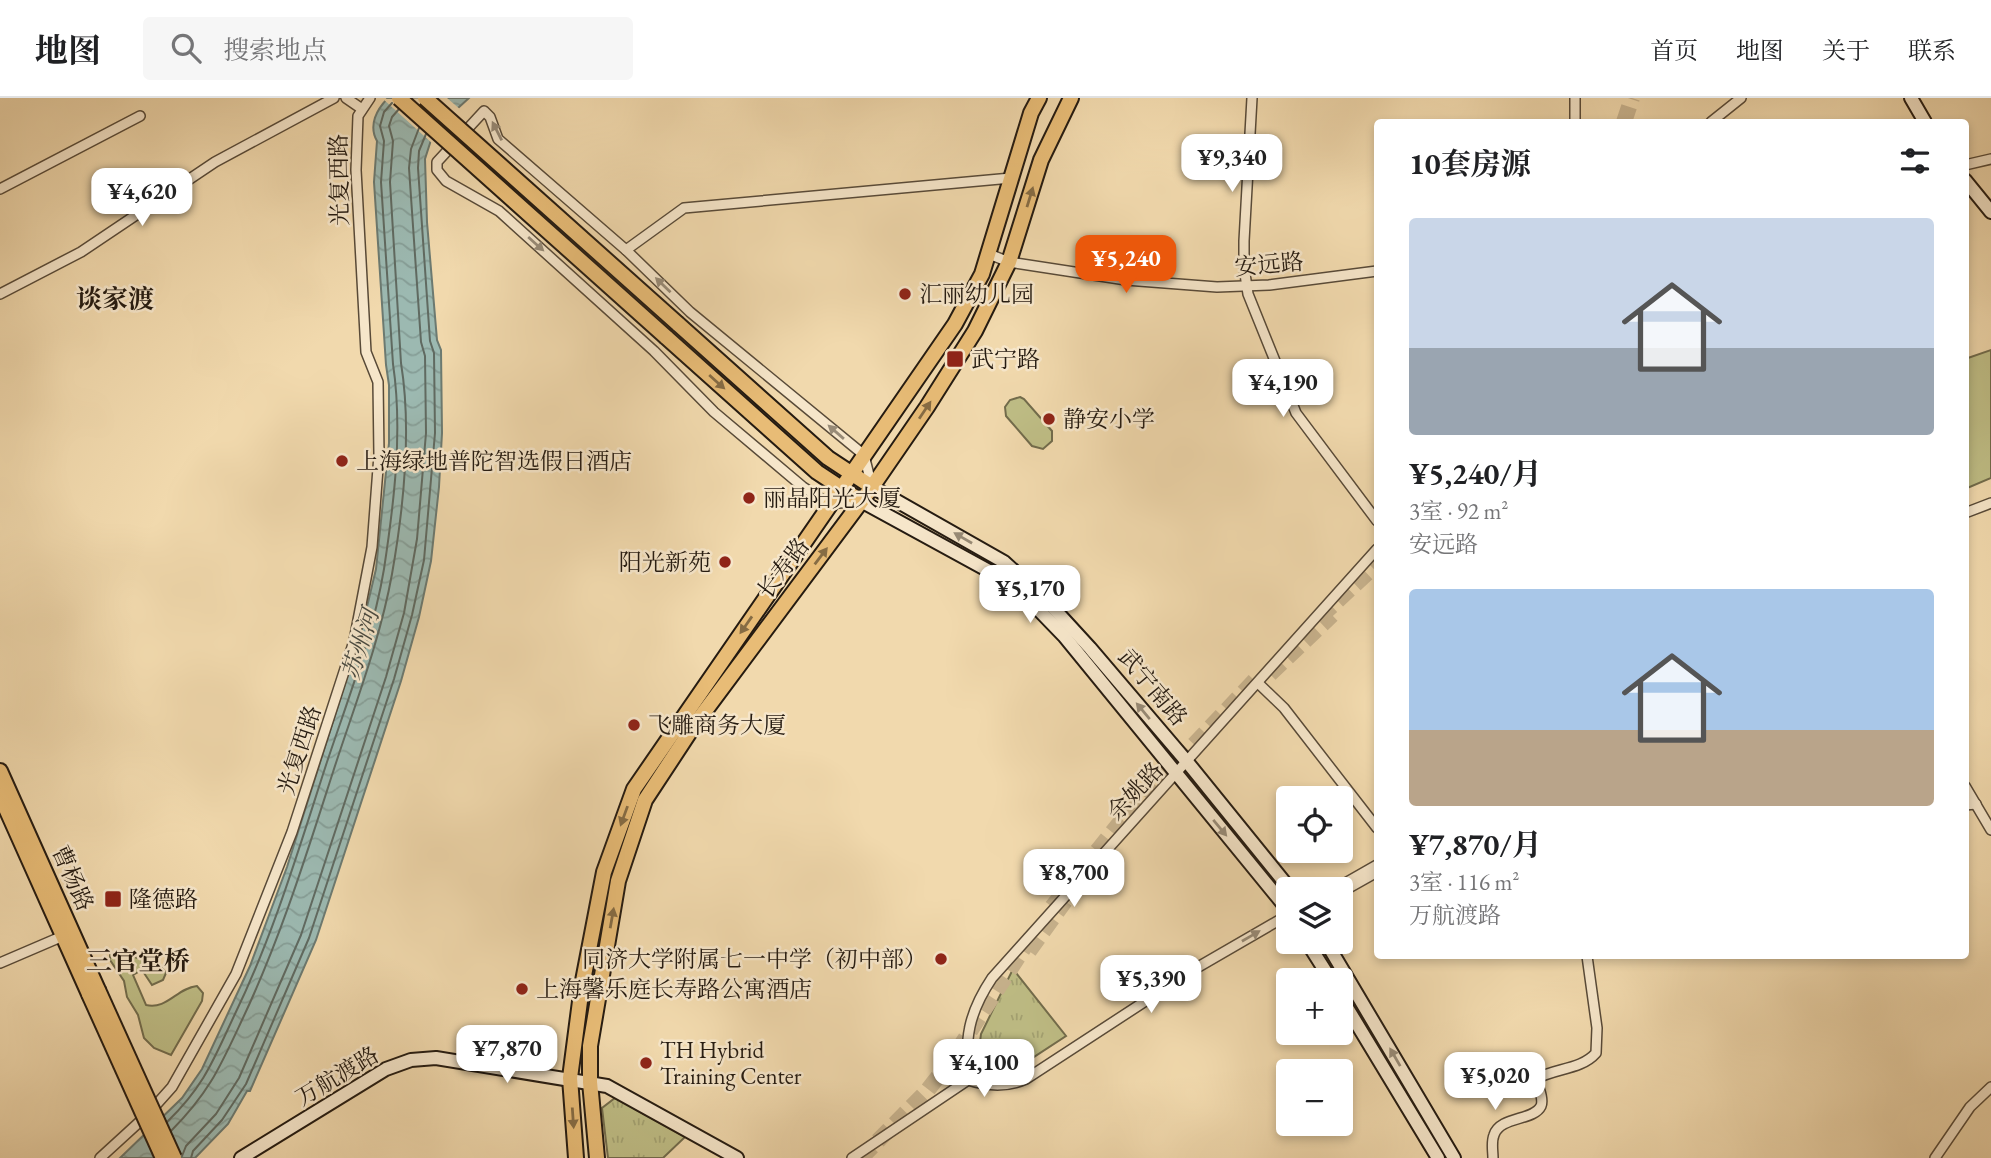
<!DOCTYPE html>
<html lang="zh">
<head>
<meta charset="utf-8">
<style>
  body { margin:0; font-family:"EB Garamond","Noto Serif SC",serif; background:#f6f6f6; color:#202124; height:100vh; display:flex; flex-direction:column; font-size:26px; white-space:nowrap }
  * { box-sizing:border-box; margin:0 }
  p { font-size:23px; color:#757577 }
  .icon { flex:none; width:38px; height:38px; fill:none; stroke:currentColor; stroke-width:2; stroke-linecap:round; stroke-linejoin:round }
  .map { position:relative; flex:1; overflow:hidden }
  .side { position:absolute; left:1374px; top:21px; width:595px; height:840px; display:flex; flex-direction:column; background:#fff; border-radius:7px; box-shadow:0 4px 10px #0003 }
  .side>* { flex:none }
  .buttons { position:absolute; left:1276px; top:688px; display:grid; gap:14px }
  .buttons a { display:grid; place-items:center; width:77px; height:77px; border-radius:7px; background:#fff; box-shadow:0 4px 10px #0003; font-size:35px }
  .price { position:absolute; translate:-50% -60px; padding:0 16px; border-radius:14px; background:#fff; color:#222; font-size:23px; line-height:46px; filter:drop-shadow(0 2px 4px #0008) }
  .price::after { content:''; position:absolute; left:50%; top:42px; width:21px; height:16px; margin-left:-10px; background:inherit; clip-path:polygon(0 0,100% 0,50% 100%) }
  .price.selected { background:#ea580c; color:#fff }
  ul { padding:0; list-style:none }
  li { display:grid; align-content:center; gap:14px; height:371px; padding:0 35px }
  li span { display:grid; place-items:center; height:217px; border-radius:7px; color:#555 }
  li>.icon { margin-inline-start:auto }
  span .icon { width:126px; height:126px; fill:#fffc; stroke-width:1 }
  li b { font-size:30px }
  h2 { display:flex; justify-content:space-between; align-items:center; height:84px; padding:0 35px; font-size:30px }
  header { display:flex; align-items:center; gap:42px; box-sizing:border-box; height:98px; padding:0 35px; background:#fff; border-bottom:2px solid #e0e0e0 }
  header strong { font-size:33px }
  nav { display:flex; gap:38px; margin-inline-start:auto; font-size:24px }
  .search { width:490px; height:63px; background:#f6f6f6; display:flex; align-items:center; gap:18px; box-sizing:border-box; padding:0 24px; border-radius:7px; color:#757577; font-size:26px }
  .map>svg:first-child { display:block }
  .grass { fill:#bfbe86; stroke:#726c4c; stroke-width:2 }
  .park { fill:url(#park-tufts); stroke:#726c4c; stroke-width:2 }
  .water { fill:url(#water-waves); stroke:#6c7a71; stroke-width:2 }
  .pier { fill:#f1d9ad }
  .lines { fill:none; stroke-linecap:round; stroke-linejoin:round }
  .shore { stroke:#606a61; stroke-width:2 }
  .highway-tunnel { stroke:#c8b38e; stroke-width:16; stroke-dasharray:16 8; stroke-linecap:butt }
  .street-casing { stroke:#584a38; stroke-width:12 }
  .secondary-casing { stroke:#251b11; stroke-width:16 }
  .primary-casing { stroke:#251b11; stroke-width:18 }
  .street { stroke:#f6e6ca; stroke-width:9 }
  .secondary { stroke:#f6e6ca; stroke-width:12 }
  .primary { stroke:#e8bc76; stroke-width:14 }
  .primary-bridge-casing { stroke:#251b11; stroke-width:18; stroke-linecap:butt }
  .primary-bridge { stroke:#e8bc76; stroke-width:14 }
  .oneway { fill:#988b77 }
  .oneway2 { fill:#866c44 }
  .poi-dot { fill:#8f2418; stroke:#f6e6ca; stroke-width:2.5 }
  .labels { text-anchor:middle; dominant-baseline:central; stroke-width:5; stroke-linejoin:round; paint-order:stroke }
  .street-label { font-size:23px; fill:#251b11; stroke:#f6e6ca }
  .poi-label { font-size:23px; fill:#251b11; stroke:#f6e6ca; text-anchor:start }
  .water-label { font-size:24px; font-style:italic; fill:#494a41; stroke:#f6e6ca }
  .quarter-label { font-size:26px; font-weight:bold; fill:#251b11; stroke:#f6e6ca }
</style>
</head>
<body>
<header>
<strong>地图</strong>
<div class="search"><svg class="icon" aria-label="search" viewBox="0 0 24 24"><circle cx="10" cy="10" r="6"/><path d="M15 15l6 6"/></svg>搜索地点</div>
<nav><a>首页</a><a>地图</a><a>关于</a><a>联系</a></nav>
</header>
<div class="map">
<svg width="1991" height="1060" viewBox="0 0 1991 1060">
  <defs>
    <pattern id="park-tufts" width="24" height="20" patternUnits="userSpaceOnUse" patternTransform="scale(1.75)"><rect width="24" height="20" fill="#bfbe86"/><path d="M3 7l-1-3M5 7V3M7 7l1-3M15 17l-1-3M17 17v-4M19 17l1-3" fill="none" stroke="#a4a373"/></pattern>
    <pattern id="water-waves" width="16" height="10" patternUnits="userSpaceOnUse" patternTransform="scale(1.75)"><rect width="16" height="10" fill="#9cb9b1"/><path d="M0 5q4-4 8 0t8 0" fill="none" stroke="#869e97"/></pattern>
  </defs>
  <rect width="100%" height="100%" fill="#f1d9ad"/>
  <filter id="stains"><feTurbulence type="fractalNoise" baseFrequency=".00286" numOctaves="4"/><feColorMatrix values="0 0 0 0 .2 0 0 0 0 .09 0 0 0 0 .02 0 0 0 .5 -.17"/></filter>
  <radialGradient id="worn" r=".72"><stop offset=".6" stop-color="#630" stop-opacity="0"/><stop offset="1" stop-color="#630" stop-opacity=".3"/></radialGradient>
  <!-- grass -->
  <g class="grass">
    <path d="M1991,252v128l-26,11v-130z"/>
    <path d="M1020,299l4,2 28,32v10l-9,8 -11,-3 -26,-30 -1,-9 5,-7z"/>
    <path d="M116,854l44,12 6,9 -3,7 -11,5 -10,-15 -9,5 13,30c21,5 31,-17 51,-19l6,7 -1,8 -31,54 -17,-7 -10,-10 -6,-23 -11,-18 -3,-16 -14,-21v-6z"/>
  </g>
  <!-- park -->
  <g class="park">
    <path d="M1013,871l53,67 -52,34 -23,1 -12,-21 2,-16z"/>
    <path d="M615,1000l70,39 -22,21h-55l-6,-50z"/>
  </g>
  <!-- water -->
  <path class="water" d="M388,0h81l-23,21 -14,18 -7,22 2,63 10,118 4,10 1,83 -3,54 -8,74 -12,56 -18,64 -85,259 -66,151h-3l-19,33 -33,34h-75l62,-60 20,-29 48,-103 37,-99 73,-231 16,-67 13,-126v-58l-3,-20 -12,-183 3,-41c-9,-16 0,-32 11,-43z"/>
  <!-- pier -->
  <path class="pier" d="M447,0l14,12 -21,21 -7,13 -50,-45z"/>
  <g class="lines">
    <!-- shore -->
    <g class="shore">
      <path d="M167,1024c37,-36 46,-61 67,-106 40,-82 65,-168 93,-254 21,-63 46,-127 57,-193 10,-66 19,-138 9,-205l-12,-182 3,-41 -4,-15 4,-14 8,-9"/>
      <path d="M171,1033c38,-38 49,-64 71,-111 38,-80 64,-164 91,-248 21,-65 47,-131 59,-198 12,-68 20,-143 9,-211l-11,-181 3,-41 -4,-15 3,-9 7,-8"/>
      <path d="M182,1058l4,-10 30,-32 23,-36 62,-143 85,-258 18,-64 13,-74 9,-106 -1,-77 -4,-14 -12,-174 2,-19 8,-21"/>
      <path d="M191,1060l2,-7 29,-31 24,-36 63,-146 85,-259 18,-64 12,-55 11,-127 -1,-80 -4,-12 -12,-173 1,-17 7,-17"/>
    </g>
    <!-- highway-tunnel -->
    <g class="highway-tunnel">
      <path d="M1624,24l8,-24"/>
      <path d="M1320,519l57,-53"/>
      <path d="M1270,576l62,-59"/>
      <path d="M1052,809l66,-82 138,-146"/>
      <path d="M1029,853l36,-50"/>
      <path d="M861,1060l66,-67 27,-35 77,-119"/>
    </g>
    <defs>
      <g id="street">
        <path d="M346,0l16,11"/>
        <path d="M1252,0l-8,143v26l4,27 48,119 81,108"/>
        <path d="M1575,0v24"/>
        <path d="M1711,24l30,-24"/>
        <path d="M1965,67l26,-6"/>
        <path d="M0,91l140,-73"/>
        <path d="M626,152l58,-42 327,-30"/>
        <path d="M989,156l20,8 117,18 91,7 52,-2 108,-14"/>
        <path d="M0,196l81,-42 134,-90 119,-64"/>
        <path d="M860,403l-31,3 -26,-17 -89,-75 -60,-61 -155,-140 -53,-30 -9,-11v-8l47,-51 6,6 8,22 128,111 64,62 174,143 8,32"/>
        <path d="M1965,415l26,-10"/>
        <path d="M1258,585l26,25 93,120"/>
        <path d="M1965,688l26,44"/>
        <path d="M1965,707l11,-1"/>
        <path d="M1335,791l42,-24"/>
        <path d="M1345,792l32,-18"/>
        <path d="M0,865l63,-27"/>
        <path d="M968,982c-3,-42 0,-66 24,-102l385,-429"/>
        <path d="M968,982c19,6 40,7 58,-1l167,-109 95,-55"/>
        <path d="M100,1060l47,-43 25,-28 64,-113 56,-142 62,-191 18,-94 7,-92 -1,-73 -12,-30 -10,-182 2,-54 12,-18"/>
        <path d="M852,1060l116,-78"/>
        <path d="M1493,1060c0,-7 -2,-16 1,-23 6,-19 40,-14 47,-29 3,-7 -3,-20 -5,-27 19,-11 45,-9 60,-26l1,-25 -10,-72"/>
        <path d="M1935,1060l35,-51 21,-20"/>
      </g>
      <g id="secondary">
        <path d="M1911,0l14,24"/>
        <path d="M1965,82l26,32"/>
        <path d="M872,389l132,75 42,38 44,48 98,115 102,126"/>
        <path d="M861,403l139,76 34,28 30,31 224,274"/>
        <path d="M1307,844l24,38"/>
        <path d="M1326,844l128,216"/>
        <path d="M1340,898l98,162"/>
        <path d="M241,1060l145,-89 25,-9 25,-2 171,28 130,72"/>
      </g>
      <g id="primary">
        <path d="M678,226l150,134 44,29"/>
        <path d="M666,239l151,135 44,29"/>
        <path d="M0,673l98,219"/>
        <path d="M0,697l89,199"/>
        <path d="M576,1060l-6,-80 12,-92 22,-114 30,-83 321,-465 27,-50 49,-161 8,-15"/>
        <path d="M597,1060l-7,-76v-36l28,-165 27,-81 48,-73 179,-240 55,-80 48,-76 34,-69 32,-102 30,-62"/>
      </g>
    </defs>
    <!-- street casing -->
    <use href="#street" class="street-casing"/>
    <!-- secondary casing -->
    <use href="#secondary" class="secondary-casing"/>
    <!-- primary casing -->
    <use href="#primary" class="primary-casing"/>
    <!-- street -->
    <use href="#street" class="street"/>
    <!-- secondary -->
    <use href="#secondary" class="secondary"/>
    <!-- primary -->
    <use href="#primary" class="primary"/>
    <defs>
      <g id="primary-bridge">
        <path d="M399,0l267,239"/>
        <path d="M425,0l253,226"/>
        <path d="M98,892l76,168"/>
        <path d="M89,896l74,164"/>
      </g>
    </defs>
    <!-- primary-bridge casing -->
    <use href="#primary-bridge" class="primary-bridge-casing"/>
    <!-- primary-bridge -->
    <use href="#primary-bridge" class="primary-bridge"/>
  </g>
  <!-- one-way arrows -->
  <defs><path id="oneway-solid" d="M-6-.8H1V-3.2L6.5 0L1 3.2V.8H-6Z" transform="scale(1.75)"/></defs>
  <g class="oneway">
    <use href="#oneway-solid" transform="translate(497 33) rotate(-117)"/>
    <use href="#oneway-solid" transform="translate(536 146) rotate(42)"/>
    <use href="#oneway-solid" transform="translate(663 187) rotate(-136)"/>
    <use href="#oneway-solid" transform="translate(836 334) rotate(-139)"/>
    <use href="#oneway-solid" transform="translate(963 440) rotate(-150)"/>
    <use href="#oneway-solid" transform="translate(1143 613) rotate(-130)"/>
    <use href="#oneway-solid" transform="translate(1220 730) rotate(50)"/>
    <use href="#oneway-solid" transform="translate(1251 838) rotate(-30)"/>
    <use href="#oneway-solid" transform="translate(1395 959) rotate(-120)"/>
  </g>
  <g class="oneway2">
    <use href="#oneway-solid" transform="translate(1030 99) rotate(-73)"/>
    <use href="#oneway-solid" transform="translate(717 284) rotate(42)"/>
    <use href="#oneway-solid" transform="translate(925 312) rotate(-56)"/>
    <use href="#oneway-solid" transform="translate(821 458) rotate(-53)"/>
    <use href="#oneway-solid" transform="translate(746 527) rotate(125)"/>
    <use href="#oneway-solid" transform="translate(624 718) rotate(110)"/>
    <use href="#oneway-solid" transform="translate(612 820) rotate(-80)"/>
    <use href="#oneway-solid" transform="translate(573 1020) rotate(86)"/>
  </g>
  <!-- markers -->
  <g class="poi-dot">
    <circle cx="905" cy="196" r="7"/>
    <rect x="946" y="252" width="18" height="18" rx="3.5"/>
    <circle cx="1049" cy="321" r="7"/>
    <circle cx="342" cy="363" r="7"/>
    <circle cx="749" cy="400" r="7"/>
    <circle cx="725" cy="464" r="7"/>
    <circle cx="634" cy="627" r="7"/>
    <rect x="104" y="792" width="18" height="18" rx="3.5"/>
    <circle cx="941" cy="861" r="7"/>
    <circle cx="522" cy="891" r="7"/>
    <circle cx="646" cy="965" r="7"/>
  </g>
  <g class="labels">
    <!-- street labels -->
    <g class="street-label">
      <text transform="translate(339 82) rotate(-91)">光复西路</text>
      <text transform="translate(1269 166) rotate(-5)">安远路</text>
      <text transform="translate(783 470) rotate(-53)">长寿路</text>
      <text transform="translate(1153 589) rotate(50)">武宁南路</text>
      <text transform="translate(299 652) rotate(-72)">光复西路</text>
      <text transform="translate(1135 693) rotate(-47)">余姚路</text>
      <text transform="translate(73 780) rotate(66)">曹杨路</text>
      <text transform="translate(337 978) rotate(-31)">万航渡路</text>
    </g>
    <!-- poi labels -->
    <g class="poi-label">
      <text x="919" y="196">汇丽幼儿园</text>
      <text x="971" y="261">武宁路</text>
      <text x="1063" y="321">静安小学</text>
      <text x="356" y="363">上海绿地普陀智选假日酒店</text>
      <text x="763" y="400">丽晶阳光大厦</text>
      <text x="711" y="464" text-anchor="end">阳光新苑</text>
      <text x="648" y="627">飞雕商务大厦</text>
      <text x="129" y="801">隆德路</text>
      <text x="927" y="861" text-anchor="end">同济大学附属七一中学（初中部）</text>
      <text x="536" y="891">上海馨乐庭长寿路公寓酒店</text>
      <text x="660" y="952">TH Hybrid<tspan x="660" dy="26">Training Center</tspan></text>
    </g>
    <!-- water labels -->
    <g class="water-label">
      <text transform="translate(360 546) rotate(-73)">苏州河</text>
    </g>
    <!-- quarter labels -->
    <g class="quarter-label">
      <text x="115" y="201">谈家渡</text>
      <text x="138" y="863">三官堂桥</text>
    </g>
  </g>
  <rect width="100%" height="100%" filter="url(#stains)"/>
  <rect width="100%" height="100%" fill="url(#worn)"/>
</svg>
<div class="buttons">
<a><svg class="icon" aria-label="locate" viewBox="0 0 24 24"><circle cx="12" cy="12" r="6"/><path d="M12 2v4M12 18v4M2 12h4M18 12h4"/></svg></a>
<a><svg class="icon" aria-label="layers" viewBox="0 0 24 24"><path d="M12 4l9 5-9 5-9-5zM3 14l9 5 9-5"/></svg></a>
<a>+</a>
<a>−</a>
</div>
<b class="price" style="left:1232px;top:96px">¥9,340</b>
<b class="price" style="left:142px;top:130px">¥4,620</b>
<b class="price selected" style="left:1126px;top:197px">¥5,240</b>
<b class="price" style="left:1283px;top:321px">¥4,190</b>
<b class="price" style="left:1030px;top:527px">¥5,170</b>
<b class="price" style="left:1074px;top:811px">¥8,700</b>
<b class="price" style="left:1151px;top:917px">¥5,390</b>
<b class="price" style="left:507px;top:987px">¥7,870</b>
<b class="price" style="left:984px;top:1001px">¥4,100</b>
<b class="price" style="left:1495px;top:1014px">¥5,020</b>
<section class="side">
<h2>10套房源<svg class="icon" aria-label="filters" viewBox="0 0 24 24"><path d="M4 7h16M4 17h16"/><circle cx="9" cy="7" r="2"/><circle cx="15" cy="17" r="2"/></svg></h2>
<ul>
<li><span style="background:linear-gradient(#c9d6e8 60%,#9aa5b1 0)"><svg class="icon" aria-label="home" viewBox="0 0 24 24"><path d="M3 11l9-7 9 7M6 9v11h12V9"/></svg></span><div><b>¥5,240/月</b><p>3室 · 92 m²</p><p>安远路</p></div></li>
<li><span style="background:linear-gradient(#a9c7e8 65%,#b9a48a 0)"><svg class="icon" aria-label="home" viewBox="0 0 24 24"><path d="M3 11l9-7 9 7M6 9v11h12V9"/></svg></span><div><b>¥7,870/月</b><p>3室 · 116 m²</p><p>万航渡路</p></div></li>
</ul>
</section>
</div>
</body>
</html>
